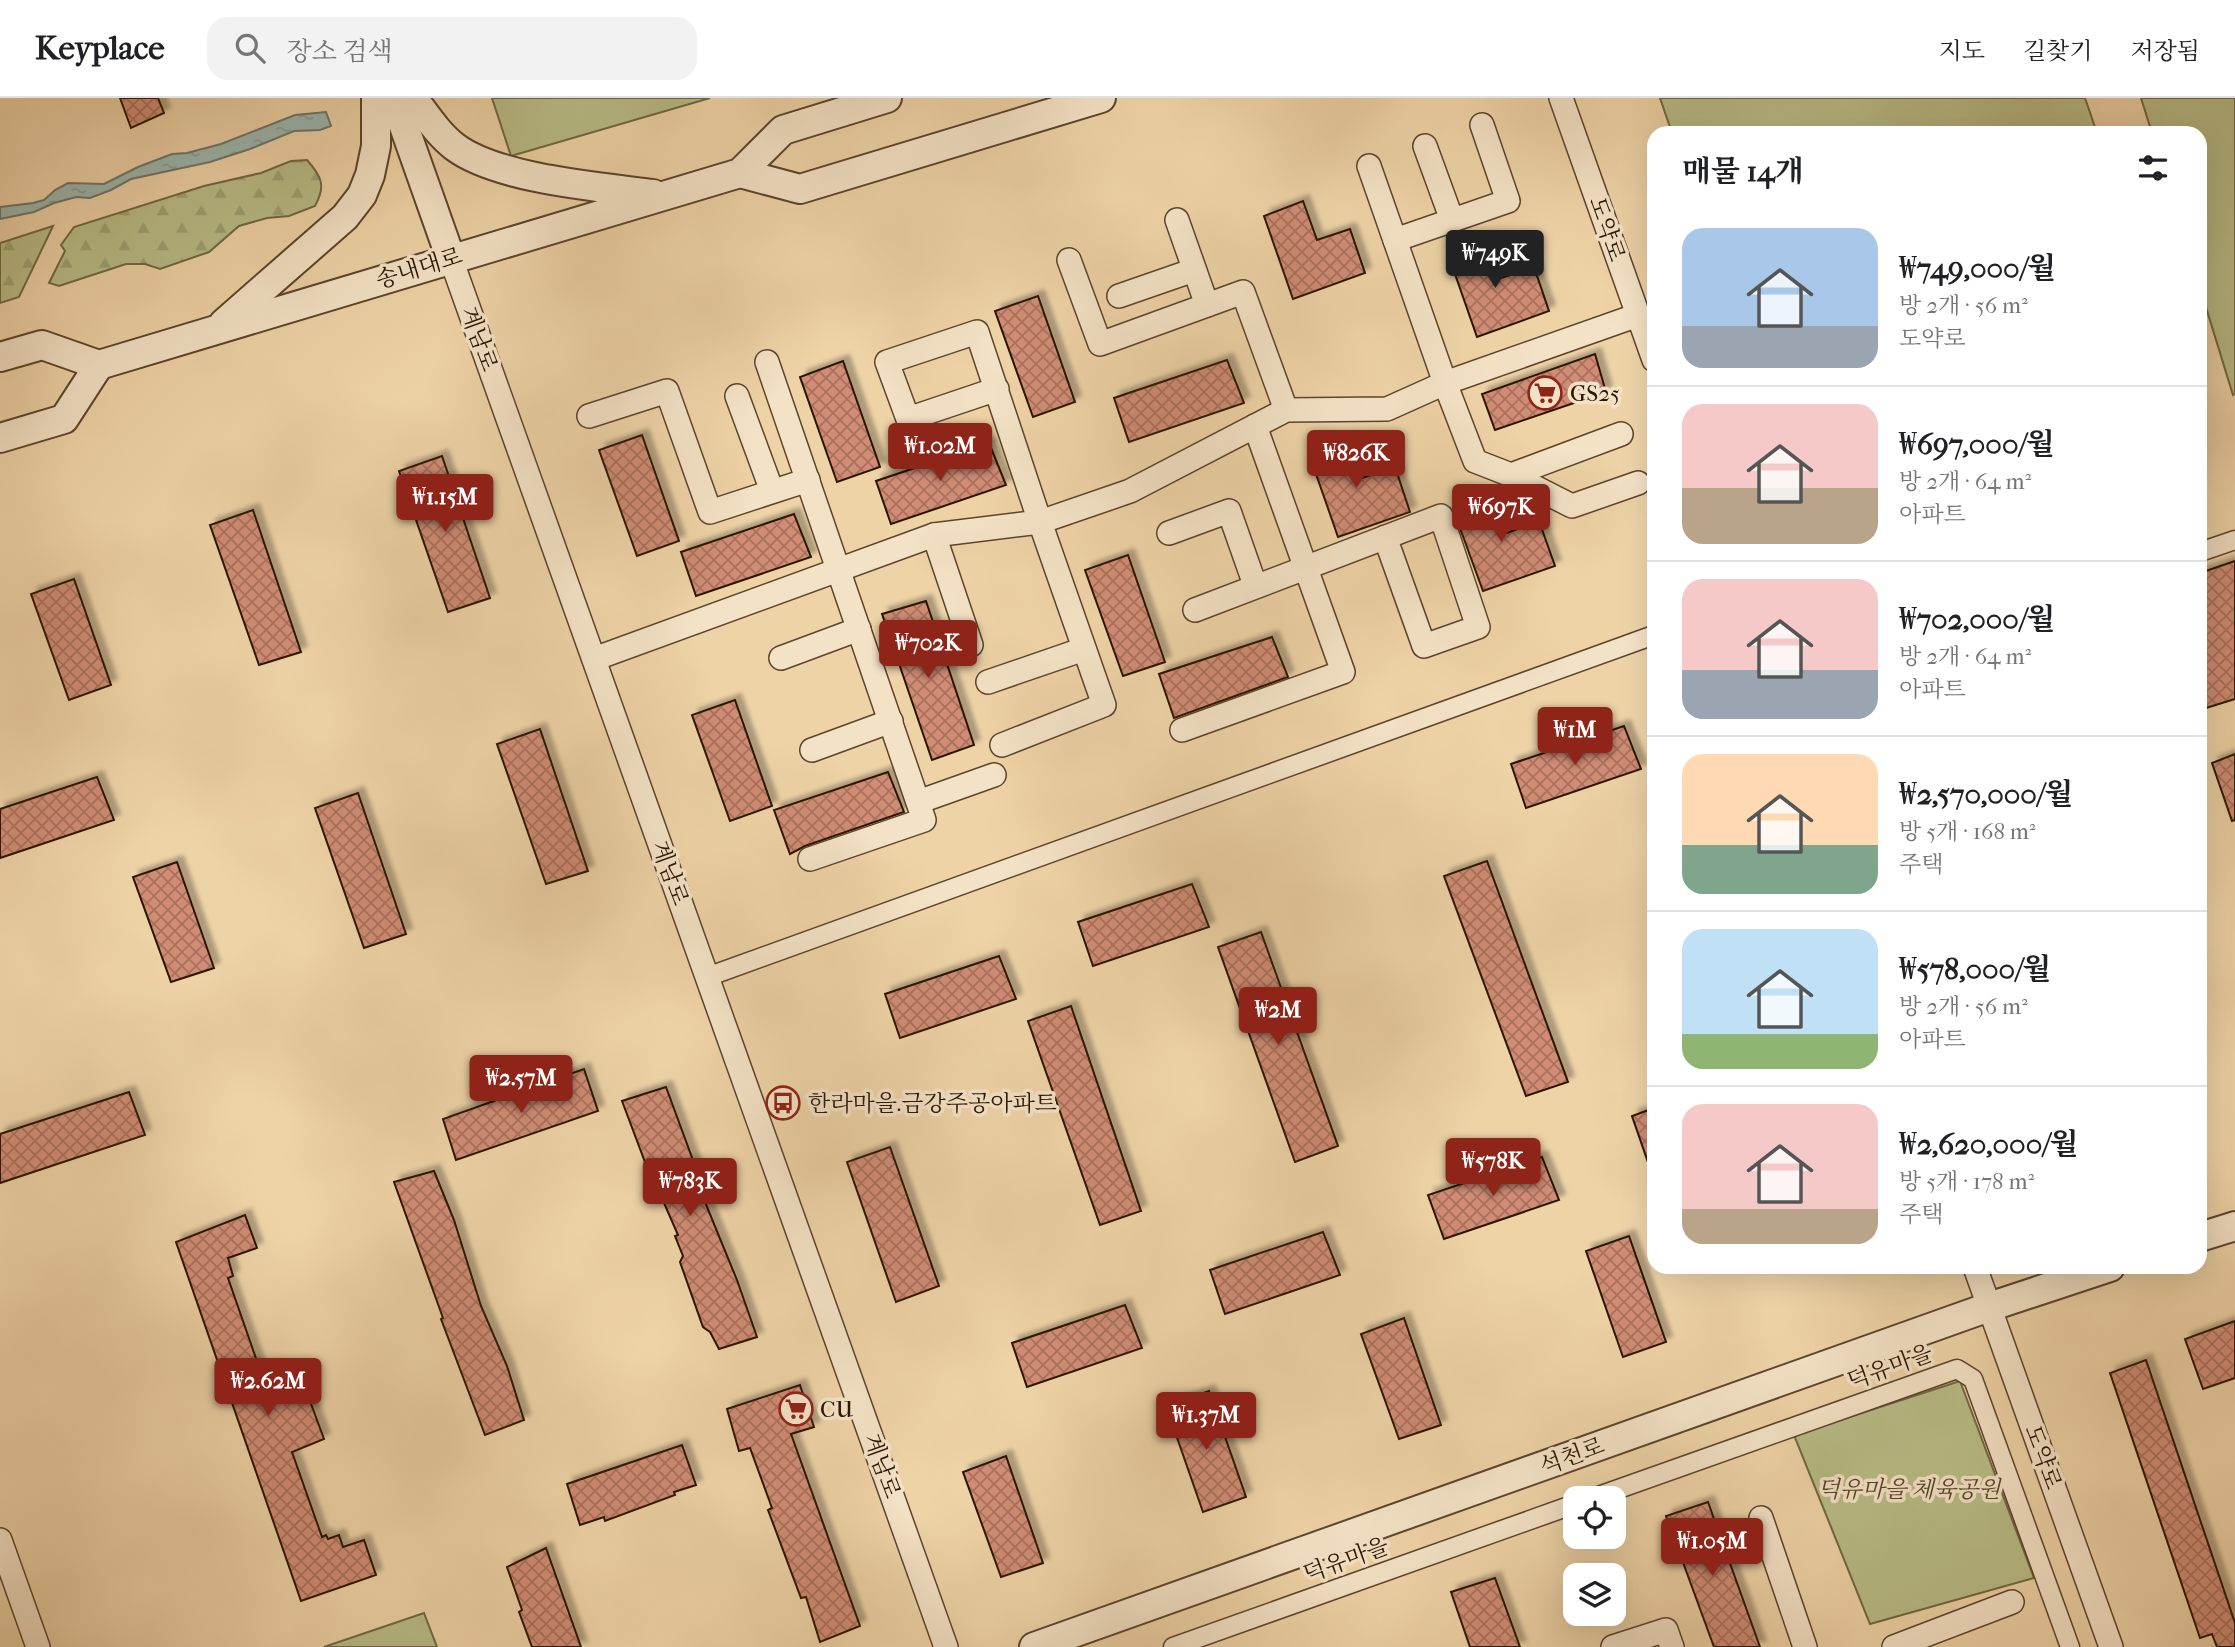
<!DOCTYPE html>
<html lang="ko">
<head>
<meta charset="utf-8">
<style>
  body { margin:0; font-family:"IM FELL French Canon","Noto Serif KR",serif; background:#f2f2f2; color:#202124; height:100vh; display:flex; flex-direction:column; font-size:26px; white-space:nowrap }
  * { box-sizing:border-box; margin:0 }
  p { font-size:23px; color:#757577 }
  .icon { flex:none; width:38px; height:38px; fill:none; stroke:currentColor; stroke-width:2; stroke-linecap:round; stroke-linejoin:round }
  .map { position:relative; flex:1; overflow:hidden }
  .panel { position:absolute; left:1647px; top:28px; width:560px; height:1148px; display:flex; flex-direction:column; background:#fff; border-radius:21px; box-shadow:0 7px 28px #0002 }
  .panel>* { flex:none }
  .fabs { position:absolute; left:1563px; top:1388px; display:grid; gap:14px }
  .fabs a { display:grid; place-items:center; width:63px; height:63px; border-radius:14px; background:#fff; box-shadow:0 7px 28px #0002; font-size:35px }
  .price { position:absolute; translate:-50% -60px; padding:0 16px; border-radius:7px; background:#8f2418; color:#fff; font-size:23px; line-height:46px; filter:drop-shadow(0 2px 4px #0008) }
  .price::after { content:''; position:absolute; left:50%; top:42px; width:21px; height:16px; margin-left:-10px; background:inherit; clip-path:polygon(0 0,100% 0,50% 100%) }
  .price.active { background:#222; color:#fff }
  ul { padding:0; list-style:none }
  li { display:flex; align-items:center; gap:21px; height:175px; padding:0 35px }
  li+li { border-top:2px solid #e0e0e0 }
  li span { display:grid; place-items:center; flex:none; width:196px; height:140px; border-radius:21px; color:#555 }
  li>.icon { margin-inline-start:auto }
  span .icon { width:84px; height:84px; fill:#fffc; stroke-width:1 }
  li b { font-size:30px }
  h2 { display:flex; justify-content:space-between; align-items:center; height:84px; padding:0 35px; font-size:30px }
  header { display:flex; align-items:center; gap:42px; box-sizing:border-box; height:98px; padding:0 35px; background:#fff; border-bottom:2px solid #e0e0e0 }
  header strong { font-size:33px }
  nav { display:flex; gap:38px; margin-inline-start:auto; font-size:24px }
  .search { width:490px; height:63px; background:#f2f2f2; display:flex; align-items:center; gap:18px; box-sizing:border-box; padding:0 24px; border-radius:21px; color:#757577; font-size:26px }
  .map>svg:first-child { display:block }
  .forest { fill:url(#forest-firs); stroke:#716844; stroke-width:2 }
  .park { fill:#b8bc87; stroke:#716844; stroke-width:2 }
  .water { fill:url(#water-ripples); stroke:#6e766a; stroke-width:2 }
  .building { fill:url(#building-cross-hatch); stroke:#2a1502; stroke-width:2; filter:url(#shadow) }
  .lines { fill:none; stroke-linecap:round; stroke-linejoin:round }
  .pedestrian-casing { stroke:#5b442b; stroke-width:21 }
  .minor-casing { stroke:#5b442b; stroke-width:26 }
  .tertiary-casing { stroke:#5b442b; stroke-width:32 }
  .pedestrian { stroke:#f4e2c6; stroke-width:18 }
  .minor { stroke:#f4e2c6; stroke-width:23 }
  .tertiary { stroke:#f4e2c6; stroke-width:28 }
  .labels { text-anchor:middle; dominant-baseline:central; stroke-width:7; stroke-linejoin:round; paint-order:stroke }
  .street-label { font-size:23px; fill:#2a1502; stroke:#f4e2c6 }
  .poi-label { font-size:23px; fill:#2a1502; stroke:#f4e2c6; text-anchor:start }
  .park-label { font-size:23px; font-style:italic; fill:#55472a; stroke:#f4e2c6 }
</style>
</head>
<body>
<header>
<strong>Keyplace</strong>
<div class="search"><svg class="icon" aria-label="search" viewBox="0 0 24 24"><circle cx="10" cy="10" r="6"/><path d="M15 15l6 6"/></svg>장소 검색</div>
<nav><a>지도</a><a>길찾기</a><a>저장됨</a></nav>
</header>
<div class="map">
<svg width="2235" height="1549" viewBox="0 0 2235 1549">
  <defs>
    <pattern id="forest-firs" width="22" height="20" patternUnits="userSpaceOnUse" patternTransform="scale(1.75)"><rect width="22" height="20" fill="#b8bc87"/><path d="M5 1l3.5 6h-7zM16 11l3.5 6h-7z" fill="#9ea173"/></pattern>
    <pattern id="water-ripples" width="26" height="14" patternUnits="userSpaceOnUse" patternTransform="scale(1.75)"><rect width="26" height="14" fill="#9bb7af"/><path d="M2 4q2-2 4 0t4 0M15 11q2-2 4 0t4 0" fill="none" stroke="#869c95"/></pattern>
    <pattern id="building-cross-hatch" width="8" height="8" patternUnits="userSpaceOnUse" patternTransform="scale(1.75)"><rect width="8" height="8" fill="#d08c74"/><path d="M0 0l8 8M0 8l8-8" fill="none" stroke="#a9715d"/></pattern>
    <filter id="shadow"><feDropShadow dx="6" dy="-6" stdDeviation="2" flood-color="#0004"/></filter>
  </defs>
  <rect width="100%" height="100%" fill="#eed3a7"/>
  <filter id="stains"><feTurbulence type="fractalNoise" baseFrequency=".00286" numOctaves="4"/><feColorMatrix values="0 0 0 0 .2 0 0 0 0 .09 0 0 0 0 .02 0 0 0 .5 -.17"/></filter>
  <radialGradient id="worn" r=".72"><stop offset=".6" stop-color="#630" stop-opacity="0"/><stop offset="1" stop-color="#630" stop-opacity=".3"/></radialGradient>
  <!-- forest -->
  <g class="forest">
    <path d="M307,62c15,17 19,26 8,46l-26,10 -22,2 -28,8 -30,26 -49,17 -15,-5h-19l-67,22 -10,-3 16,-32 -4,-6 13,-18 130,-41 57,-13 30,-12z"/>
    <path d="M53,128l-34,71 -19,6v-60z"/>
  </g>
  <!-- park -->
  <g class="park">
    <path d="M492,0h218l-199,58z"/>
    <path d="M1660,0h425l12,35h-425z"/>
    <path d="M2141,0h94v296l-2,1 -33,-107v-155h-48z"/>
    <path d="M1960,1283l74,197 -164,46 -76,-189z"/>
    <path d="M424,1515l13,34h-113z"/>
  </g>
  <!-- water -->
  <path class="water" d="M326,14l5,14 -11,4 -26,1 -44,18 -40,13 -79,17 -20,11 -21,8 -14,-1 -22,6 -20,9 -34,7v-12l33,-4 11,-3 11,-10 13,-7 36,1 34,-17 34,-13 15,-1 34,-9 74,-29z"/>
  <!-- building -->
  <g class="building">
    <path d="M120,0h38l6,15 -33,15z"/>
    <path d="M1303,103l14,39 33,-11 15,44 -72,26 -29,-83z"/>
    <path d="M1487,141l14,39 33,-11 15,44 -72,26 -29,-83z"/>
    <path d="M1038,198l37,106 -42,15 -38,-106z"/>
    <path d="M1595,256l11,38 -111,38 -13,-36z"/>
    <path d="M1227,262l17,43 -115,39 -15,-44z"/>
    <path d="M843,263l37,106 -43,15 -37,-105z"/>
    <path d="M642,337l37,106 -42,15 -38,-106z"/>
    <path d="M1348,341l14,39 33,-11 15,45 -72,25 -29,-83z"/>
    <path d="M989,345l17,42 -115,39 -15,-43z"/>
    <path d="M442,358l48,142 -42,14 -49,-141z"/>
    <path d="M1493,395l14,40 32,-12 16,45 -72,25 -30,-82z"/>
    <path d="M253,412l48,142 -42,13 -49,-140z"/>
    <path d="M794,416l17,43 -115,39 -15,-44z"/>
    <path d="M1128,457l37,107 -42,14 -38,-106z"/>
    <path d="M2235,463v138l-29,9 -6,-17v-118z"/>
    <path d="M74,481l37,106 -42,15 -38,-106z"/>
    <path d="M926,503l48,144 -42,15 -50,-146z"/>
    <path d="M1272,539l16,40 -114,41 -15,-44z"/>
    <path d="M735,602l37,106 -42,15 -38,-106z"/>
    <path d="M1624,628l17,43 -115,39 -15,-44z"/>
    <path d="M540,631l48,142 -42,13 -49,-140z"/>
    <path d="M2235,656v66l-3,1 -20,-58z"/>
    <path d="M888,674l16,40 -99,34 -15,8 -16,-44z"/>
    <path d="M97,679l17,43 -114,38v-49z"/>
    <path d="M358,695l48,141 -42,14 -49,-140z"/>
    <path d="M1487,763l81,221 -42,14 -82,-220z"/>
    <path d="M177,764l37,106 -43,14 -38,-105z"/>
    <path d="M1192,786l17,43 -116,39 -15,-44z"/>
    <path d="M1261,834l77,214 -43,16 -77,-215z"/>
    <path d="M999,858l17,43 -116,39 -15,-44z"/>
    <path d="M1071,908l70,205 -41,14 -72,-204z"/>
    <path d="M584,971l14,42 -142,49 -13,-41z"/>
    <path d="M666,989l42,114 -3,1 32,78 20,57 -38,12 -9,-17 -7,-5 -23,-65 3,-6 -8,-20 3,-1 -17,-39 -4,-2 -35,-93z"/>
    <path d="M129,994l16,43 -145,48v-49z"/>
    <path d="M1654,1010v62l-3,1 -19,-55z"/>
    <path d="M890,1049l49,139 -43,16 -49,-140z"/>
    <path d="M1542,1059l17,43 -115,39 -16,-44z"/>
    <path d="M434,1073l20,49 27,86 26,60 17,54 -39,15 -44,-116 2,-1 -49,-136z"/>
    <path d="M245,1117l12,33 -29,10 5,18 -5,2 38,109 14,-6 5,10 19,-6 20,54 -32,13 30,85 4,-2 2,4 11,-4 4,12 21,-7 12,35 -75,26 -125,-359z"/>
    <path d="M1323,1134l17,43 -115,39 -15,-44z"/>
    <path d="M1629,1138l37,106 -43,15 -37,-106z"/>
    <path d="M1125,1207l17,43 -115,39 -15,-44z"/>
    <path d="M1404,1220l37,107 -42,14 -38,-105z"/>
    <path d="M2235,1223v57l-32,11 -18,-50z"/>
    <path d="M2146,1262l89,263v24h-18l-5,-13 -12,4 -90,-265z"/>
    <path d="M800,1287l14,42 -23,7 69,192 -40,16 -14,-45 -5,1 -33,-88 4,-2 -22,-60 -11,3 -12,-42z"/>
    <path d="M1209,1293l37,106 -43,15 -37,-106z"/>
    <path d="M682,1347l14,40 -22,7 1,3 -70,26 -1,-4 -24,8 -13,-41z"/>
    <path d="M1006,1358l37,107 -42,14 -38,-105z"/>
    <path d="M1708,1404l52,145h-46l-48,-131z"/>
    <path d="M546,1450l35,99h-49l-13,-35 3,-2 -15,-43z"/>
    <path d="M1495,1480l25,69h-50l-19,-55z"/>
  </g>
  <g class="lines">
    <defs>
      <g id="pedestrian">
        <path d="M2200,454l35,-12"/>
        <path d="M707,879l947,-342"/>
        <path d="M1593,1400l364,-129 16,10 97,268"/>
        <path d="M1173,1549l402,-143"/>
      </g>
      <g id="minor">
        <path d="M1561,0l93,262"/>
        <path d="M1425,48l27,74"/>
        <path d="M1369,68l76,217 30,78 36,14 110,-41"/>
        <path d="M1177,122l30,85"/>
        <path d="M1395,142l113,-39 -26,-76"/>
        <path d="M451,161l495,1388"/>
        <path d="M1069,162l31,84 143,-52 43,118"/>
        <path d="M1119,198l75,-26"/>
        <path d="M767,264l157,458 -114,39"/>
        <path d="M997,291l-89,30 -21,-57 90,-30 63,190 64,183 -102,40"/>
        <path d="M737,298l35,95"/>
        <path d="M589,318l78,-25 43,121 98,-32"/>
        <path d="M1511,377l61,31 66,-23"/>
        <path d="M1169,435l60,-22 26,74"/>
        <path d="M934,437l37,110"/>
        <path d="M1195,512l246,-94 37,111 -54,19 -39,-109"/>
        <path d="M781,560l78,-29"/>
        <path d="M594,561l340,-124 106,-13 90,-31 156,-81 101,-1 58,-26 193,-68"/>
        <path d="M988,584l96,-33"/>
        <path d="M1182,632l161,-58 -88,-246"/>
        <path d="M812,652l79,-29"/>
        <path d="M918,704l76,-27"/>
        <path d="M1975,1169l136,380"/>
        <path d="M1761,1420l44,129"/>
        <path d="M0,1442l38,107"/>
        <path d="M1613,1549l53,-17 6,17"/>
        <path d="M1894,1549l118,-45"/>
      </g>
      <g id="tertiary">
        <path d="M394,0l57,161"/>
        <path d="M413,0c13,17 25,36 42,49 43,32 145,40 198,47"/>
        <path d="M740,75l60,16 301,-91"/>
        <path d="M224,225l121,-106 17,-22 8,-20 6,-29v-48"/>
        <path d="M0,259l42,-12 57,20 641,-192 43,-43 104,-32"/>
        <path d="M0,340l64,-19 35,-54"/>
        <path d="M2200,1139l35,-11"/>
        <path d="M1034,1549l955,-340 121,-40"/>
      </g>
    </defs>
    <!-- pedestrian casing -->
    <use href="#pedestrian" class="pedestrian-casing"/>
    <!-- minor casing -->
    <use href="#minor" class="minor-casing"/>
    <!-- tertiary casing -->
    <use href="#tertiary" class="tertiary-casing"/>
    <!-- pedestrian -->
    <use href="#pedestrian" class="pedestrian"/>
    <!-- minor -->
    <use href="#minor" class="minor"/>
    <!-- tertiary -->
    <use href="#tertiary" class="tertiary"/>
  </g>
  <!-- icons -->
  <defs>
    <symbol id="supermarket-ring" viewBox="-11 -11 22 22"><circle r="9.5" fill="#f4e2c6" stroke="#8f2418" stroke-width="1.5"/><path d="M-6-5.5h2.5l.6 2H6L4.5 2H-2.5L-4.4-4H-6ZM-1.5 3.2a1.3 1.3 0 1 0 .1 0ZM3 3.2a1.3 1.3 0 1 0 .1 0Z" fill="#8f2418"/></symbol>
    <symbol id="bus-ring" viewBox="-11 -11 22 22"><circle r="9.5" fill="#f4e2c6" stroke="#8f2418" stroke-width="1.5"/><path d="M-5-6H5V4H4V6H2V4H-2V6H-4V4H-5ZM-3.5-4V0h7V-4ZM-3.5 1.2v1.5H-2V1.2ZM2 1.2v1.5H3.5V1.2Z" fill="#8f2418"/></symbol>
  </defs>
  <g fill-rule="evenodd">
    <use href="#supermarket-ring" x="1526" y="276" width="38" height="38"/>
    <use href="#bus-ring" x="764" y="986" width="38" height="38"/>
    <use href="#supermarket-ring" x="777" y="1292" width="38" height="38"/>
  </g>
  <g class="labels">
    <!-- street labels -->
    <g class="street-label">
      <text transform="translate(1607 131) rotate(71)">도약로</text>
      <text transform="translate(419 170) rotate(-17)">송내대로</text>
      <text transform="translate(479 241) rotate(70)">계남로</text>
      <text transform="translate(670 775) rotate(70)">계남로</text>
      <text transform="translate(1890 1269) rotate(-20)">덕유마을</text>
      <text transform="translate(1572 1358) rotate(-20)">석천로</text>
      <text transform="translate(2043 1359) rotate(70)">도약로</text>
      <text transform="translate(882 1368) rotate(70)">계남로</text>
      <text transform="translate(1346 1462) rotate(-20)">덕유마을</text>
    </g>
    <!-- poi labels -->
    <g class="poi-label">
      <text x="1570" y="295">GS25</text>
      <text x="808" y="1005">한라마을.금강주공아파트</text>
      <text x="820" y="1311">CU</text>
    </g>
    <!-- park labels -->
    <g class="park-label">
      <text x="1909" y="1391">덕유마을 체육공원</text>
    </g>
  </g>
  <rect width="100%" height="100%" filter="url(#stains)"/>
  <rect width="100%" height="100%" fill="url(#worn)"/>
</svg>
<div class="fabs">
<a><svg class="icon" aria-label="locate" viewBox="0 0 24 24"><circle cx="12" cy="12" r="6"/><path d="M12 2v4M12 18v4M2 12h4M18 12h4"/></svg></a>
<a><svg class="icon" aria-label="layers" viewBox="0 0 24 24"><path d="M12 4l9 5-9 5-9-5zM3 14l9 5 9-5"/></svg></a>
</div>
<b class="price active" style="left:1495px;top:192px">₩749K</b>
<b class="price" style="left:940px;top:385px">₩1.02M</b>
<b class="price" style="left:1356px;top:392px">₩826K</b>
<b class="price" style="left:445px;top:436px">₩1.15M</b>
<b class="price" style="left:1501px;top:446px">₩697K</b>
<b class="price" style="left:928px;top:582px">₩702K</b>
<b class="price" style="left:1575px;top:669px">₩1M</b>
<b class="price" style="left:1278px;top:949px">₩2M</b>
<b class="price" style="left:521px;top:1017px">₩2.57M</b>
<b class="price" style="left:1493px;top:1100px">₩578K</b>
<b class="price" style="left:690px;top:1120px">₩783K</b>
<b class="price" style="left:268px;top:1320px">₩2.62M</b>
<b class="price" style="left:1206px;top:1354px">₩1.37M</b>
<b class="price" style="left:1712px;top:1480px">₩1.05M</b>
<section class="panel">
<h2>매물 14개<svg class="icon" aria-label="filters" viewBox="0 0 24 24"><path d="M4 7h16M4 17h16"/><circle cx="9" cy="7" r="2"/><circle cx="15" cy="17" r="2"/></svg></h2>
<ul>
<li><span style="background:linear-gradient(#a9c7e8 70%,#9aa5b1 0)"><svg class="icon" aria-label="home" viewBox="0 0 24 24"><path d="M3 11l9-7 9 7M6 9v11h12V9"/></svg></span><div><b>₩749,000/월</b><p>방 2개 · 56 m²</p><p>도약로</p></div></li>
<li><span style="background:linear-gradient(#f6c9c9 60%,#b9a48a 0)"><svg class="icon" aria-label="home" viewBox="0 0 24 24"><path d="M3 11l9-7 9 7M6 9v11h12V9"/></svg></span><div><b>₩697,000/월</b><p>방 2개 · 64 m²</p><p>아파트</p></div></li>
<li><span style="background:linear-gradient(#f6c9c9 65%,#9aa5b1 0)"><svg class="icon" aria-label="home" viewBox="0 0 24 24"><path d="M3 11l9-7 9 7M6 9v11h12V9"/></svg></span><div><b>₩702,000/월</b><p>방 2개 · 64 m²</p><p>아파트</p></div></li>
<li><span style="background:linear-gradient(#ffd9b3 65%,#7fa58c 0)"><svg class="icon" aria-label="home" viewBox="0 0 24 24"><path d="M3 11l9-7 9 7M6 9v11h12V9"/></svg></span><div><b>₩2,570,000/월</b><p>방 5개 · 168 m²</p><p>주택</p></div></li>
<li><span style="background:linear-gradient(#bfe0f5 75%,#8fb573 0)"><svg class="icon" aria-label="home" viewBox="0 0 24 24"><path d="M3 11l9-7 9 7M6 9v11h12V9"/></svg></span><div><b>₩578,000/월</b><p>방 2개 · 56 m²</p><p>아파트</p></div></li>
<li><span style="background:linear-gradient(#f6c9c9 75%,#b9a48a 0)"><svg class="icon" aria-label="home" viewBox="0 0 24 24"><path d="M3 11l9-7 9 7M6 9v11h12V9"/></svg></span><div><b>₩2,620,000/월</b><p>방 5개 · 178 m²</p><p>주택</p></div></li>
</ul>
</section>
</div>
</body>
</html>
